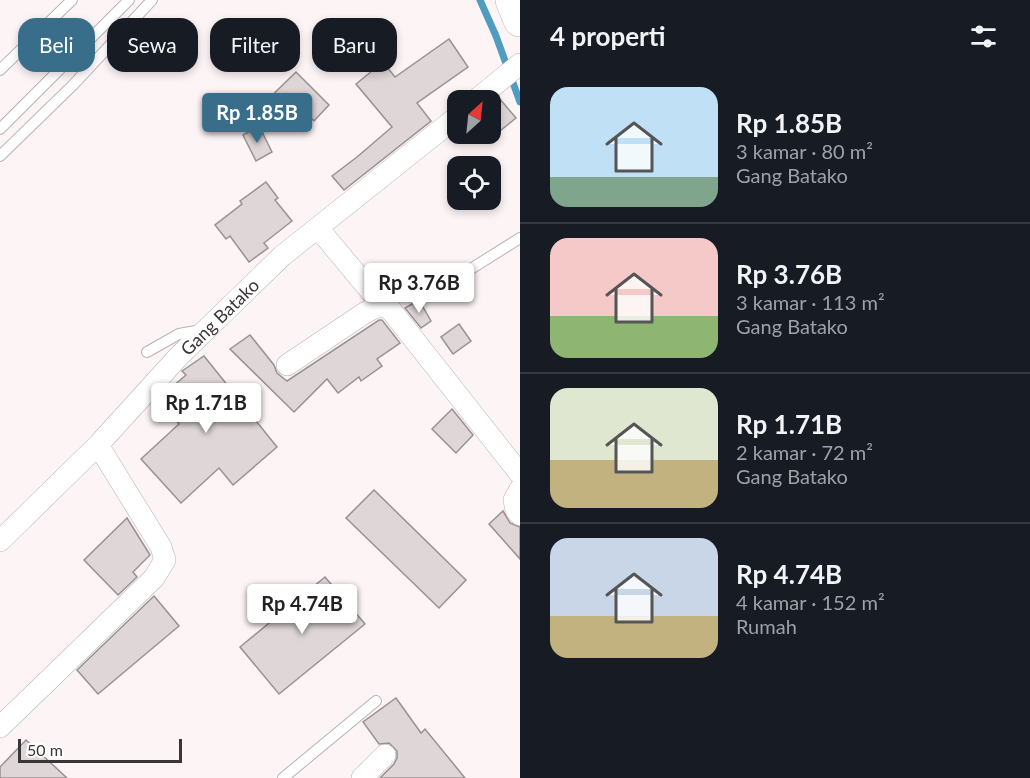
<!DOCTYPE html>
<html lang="id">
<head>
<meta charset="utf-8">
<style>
  body { margin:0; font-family:Lato,sans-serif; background:#20242c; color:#f1f3f6; height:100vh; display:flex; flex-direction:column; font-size:22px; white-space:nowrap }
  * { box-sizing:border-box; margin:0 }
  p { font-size:20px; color:#9ea1a6 }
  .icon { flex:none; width:33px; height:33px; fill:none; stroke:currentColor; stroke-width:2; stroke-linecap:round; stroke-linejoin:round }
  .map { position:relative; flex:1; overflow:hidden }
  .panel { display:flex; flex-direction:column; background:#171b24; width:510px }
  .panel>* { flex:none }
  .banner { position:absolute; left:18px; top:18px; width:411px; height:54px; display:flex; gap:12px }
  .needle { width:39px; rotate:27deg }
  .controls { position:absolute; left:447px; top:90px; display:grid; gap:12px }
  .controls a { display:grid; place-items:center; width:54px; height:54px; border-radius:12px; background:#171b24; box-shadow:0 3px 9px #0003; font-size:30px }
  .scale { position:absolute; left:18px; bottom:15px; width:164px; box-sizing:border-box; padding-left:6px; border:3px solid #3a3637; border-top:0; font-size:16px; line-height:21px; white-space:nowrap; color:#3a3637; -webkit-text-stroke:4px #fff; paint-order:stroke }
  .price { position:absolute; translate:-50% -51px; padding:0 14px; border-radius:6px; background:#fff; color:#222; font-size:20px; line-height:39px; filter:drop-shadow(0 2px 3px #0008) }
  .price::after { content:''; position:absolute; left:50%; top:36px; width:18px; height:14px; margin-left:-9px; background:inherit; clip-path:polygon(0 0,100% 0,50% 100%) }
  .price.active { background:#386e8a; color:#fff }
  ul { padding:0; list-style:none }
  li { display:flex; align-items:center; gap:18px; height:150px; padding:0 30px }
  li+li { border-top:2px solid #363941 }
  li span { display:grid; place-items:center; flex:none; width:168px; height:120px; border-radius:18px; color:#555 }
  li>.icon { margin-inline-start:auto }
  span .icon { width:72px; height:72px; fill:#fffc; stroke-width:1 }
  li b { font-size:26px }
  h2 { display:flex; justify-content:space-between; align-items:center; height:72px; padding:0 30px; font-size:26px }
  .pill { padding:0 21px; border-radius:18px; background:#171b24; box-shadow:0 3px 9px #0003; font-size:21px; line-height:54px }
  .pill.active { background:#386e8a; color:#fff }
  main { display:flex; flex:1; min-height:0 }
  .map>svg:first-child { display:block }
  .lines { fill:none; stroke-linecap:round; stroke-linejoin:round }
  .stream { stroke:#509cc1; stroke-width:7 }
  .building { fill:#dfd6d7; stroke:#999192; stroke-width:1.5 }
  .service-casing { stroke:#bab1b2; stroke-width:12 }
  .minor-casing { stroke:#bab1b2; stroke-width:22 }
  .trunk-casing { stroke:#bab1b2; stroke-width:34 }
  .service { stroke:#fff; stroke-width:10 }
  .minor { stroke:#fff; stroke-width:21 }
  .trunk { stroke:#fff; stroke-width:33 }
  .labels { text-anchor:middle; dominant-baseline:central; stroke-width:4.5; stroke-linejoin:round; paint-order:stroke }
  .street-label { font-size:18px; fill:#3a3637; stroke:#fff }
</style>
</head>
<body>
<main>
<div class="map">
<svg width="520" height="778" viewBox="0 0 520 778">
  <rect width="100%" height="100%" fill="#fdf4f5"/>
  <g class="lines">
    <!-- stream -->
    <path class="stream" d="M480,0l16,36 24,66"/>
  </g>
  <!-- building -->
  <g class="building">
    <path d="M449,39l19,28 -51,36 14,18 -87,69 -12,-14 25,-19 35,-30 -36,-43 27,-22 12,15z"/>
    <path d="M296,72l33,33 -15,16 -20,-21 -23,24 -15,-13z"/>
    <path d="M499,98l17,20 -26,21v-34z"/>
    <path d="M259,126l13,26 -16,9 -13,-26z"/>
    <path d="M266,182l12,16 -3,2 17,21 -28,22 4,5 -19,14 -19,-26 -4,3 -11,-14 27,-21 -2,-3z"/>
    <path d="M419,300l12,21 -10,7 -16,-20z"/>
    <path d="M379,320h3l18,23 -23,16 5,7 -21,15 -2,-4 -21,16 -11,-14 -33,33 -64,-63 20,-14 24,30 3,8 10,8z"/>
    <path d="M459,324l12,17 -18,13 -12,-17z"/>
    <path d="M204,356l73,91 -44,38 -14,-17 -38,35 -40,-44 38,-35 -21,-25 28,-24 -4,-4z"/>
    <path d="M452,409l21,26 -17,18 -24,-24z"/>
    <path d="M374,490l92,90 -27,28 -93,-90z"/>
    <path d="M503,511l7,12 10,4v32l-31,-35z"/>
    <path d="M127,518l23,37 -17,17 4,5 -19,18 -34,-35z"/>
    <path d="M325,577l40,47 -86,70 -39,-47z"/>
    <path d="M154,596l25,30 -81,68 -21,-24z"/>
    <path d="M396,698l25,35 4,-4 40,49h-85l14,-14 3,-6v-7l-8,-8 -10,1 -16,-22z"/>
    <path d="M26,740l41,38h-67v-11z"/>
  </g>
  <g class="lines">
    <defs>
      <g id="service">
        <path d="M0,70l72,-70"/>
        <path d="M0,129l129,-129"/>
        <path d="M0,156l73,-71 79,-85"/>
        <path d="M466,272l54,-34"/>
        <path d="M147,352l32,-18 23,-4"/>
        <path d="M283,778l93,-77"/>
      </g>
      <g id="minor">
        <path d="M476,100l44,-36"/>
        <path d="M318,228l65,78"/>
        <path d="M287,365l76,-51 11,-6 9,-2 7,3 130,165"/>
        <path d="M520,489l-6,11 2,10 4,5"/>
        <path id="s1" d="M0,541l98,-96 81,-89 103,-100 176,-140"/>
        <path d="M0,727l154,-149 11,-18 -4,-13 -63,-102"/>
        <path d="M362,778l23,-23"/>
      </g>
      <path id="trunk" d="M512,0l8,20"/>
    </defs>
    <!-- service casing -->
    <use href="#service" class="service-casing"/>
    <!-- minor casing -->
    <use href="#minor" class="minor-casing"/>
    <!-- trunk casing -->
    <use href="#trunk" class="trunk-casing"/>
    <!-- service -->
    <use href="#service" class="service"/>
    <!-- minor -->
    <use href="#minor" class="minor"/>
    <!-- trunk -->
    <use href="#trunk" class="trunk"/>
  </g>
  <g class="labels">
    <!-- street labels -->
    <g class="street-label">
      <text stroke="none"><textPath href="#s1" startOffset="314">Gang Batako</textPath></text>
    </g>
  </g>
</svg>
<div class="controls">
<a><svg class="needle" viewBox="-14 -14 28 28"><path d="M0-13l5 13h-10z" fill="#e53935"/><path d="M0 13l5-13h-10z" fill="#9ea1a6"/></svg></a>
<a><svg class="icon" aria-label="locate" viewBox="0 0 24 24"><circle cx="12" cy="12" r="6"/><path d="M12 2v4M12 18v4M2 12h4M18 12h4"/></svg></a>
</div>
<div class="scale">50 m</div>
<b class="price active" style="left:257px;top:144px">Rp 1.85B</b>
<b class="price" style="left:419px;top:314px">Rp 3.76B</b>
<b class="price" style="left:206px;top:434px">Rp 1.71B</b>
<b class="price" style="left:302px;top:635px">Rp 4.74B</b>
<div class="banner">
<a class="pill active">Beli</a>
<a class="pill">Sewa</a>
<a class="pill">Filter</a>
<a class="pill">Baru</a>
</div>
</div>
<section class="panel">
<h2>4 properti<svg class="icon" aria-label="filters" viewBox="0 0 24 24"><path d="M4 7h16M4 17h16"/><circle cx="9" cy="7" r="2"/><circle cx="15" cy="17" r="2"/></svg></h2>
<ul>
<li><span style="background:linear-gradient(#bfe0f5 75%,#7fa58c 0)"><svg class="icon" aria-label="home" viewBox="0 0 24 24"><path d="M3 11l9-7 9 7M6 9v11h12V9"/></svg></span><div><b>Rp 1.85B</b><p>3 kamar · 80 m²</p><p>Gang Batako</p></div></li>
<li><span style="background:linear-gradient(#f6c9c9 65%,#8fb573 0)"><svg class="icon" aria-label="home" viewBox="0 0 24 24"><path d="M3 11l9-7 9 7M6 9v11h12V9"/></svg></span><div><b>Rp 3.76B</b><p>3 kamar · 113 m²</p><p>Gang Batako</p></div></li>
<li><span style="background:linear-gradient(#dfe7d0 60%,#c2b280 0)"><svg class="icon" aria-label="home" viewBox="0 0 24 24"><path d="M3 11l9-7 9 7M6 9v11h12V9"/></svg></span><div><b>Rp 1.71B</b><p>2 kamar · 72 m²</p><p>Gang Batako</p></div></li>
<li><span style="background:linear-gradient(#c9d6e8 65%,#c2b280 0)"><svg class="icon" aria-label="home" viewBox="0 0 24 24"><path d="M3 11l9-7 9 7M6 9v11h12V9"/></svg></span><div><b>Rp 4.74B</b><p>4 kamar · 152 m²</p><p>Rumah</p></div></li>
</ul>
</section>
</main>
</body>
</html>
